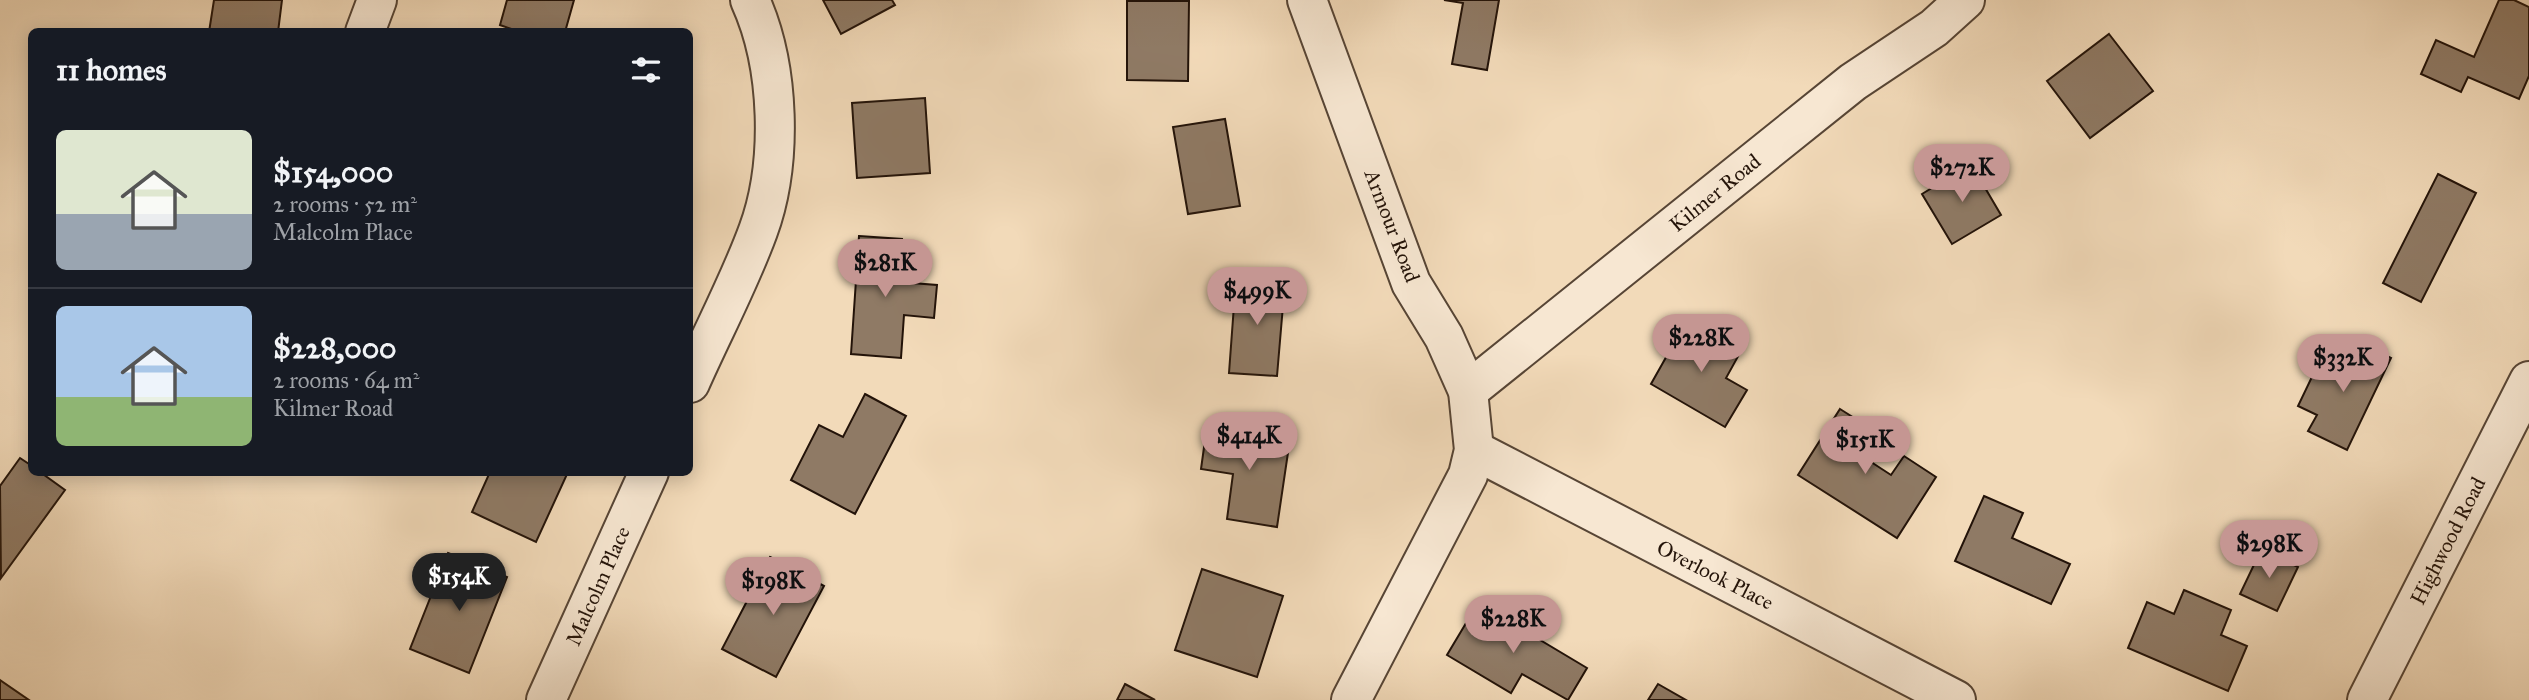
<!DOCTYPE html>
<html lang="en">
<head>
<meta charset="utf-8">
<style>
  body { margin:0; font-family:"IM FELL Great Primer",serif; background:#20242c; color:#f1f3f6; height:100vh; display:flex; flex-direction:column; font-size:26px; white-space:nowrap }
  * { box-sizing:border-box; margin:0 }
  p { font-size:23px; color:#9ea1a6 }
  .icon { flex:none; width:38px; height:38px; fill:none; stroke:currentColor; stroke-width:2; stroke-linecap:round; stroke-linejoin:round }
  .map { position:relative; flex:1; overflow:hidden }
  .sheet { position:absolute; left:28px; top:28px; width:665px; height:448px; display:flex; flex-direction:column; background:#171b24; border-radius:10px; box-shadow:0 4px 18px #0003 }
  .sheet>* { flex:none }
  .price { position:absolute; translate:-50% -60px; padding:0 16px; border-radius:24px; background:#c59692; color:#111; font-size:23px; line-height:46px; filter:drop-shadow(0 2px 4px #0008) }
  .price::after { content:''; position:absolute; left:50%; top:42px; width:21px; height:16px; margin-left:-10px; background:inherit; clip-path:polygon(0 0,100% 0,50% 100%) }
  .price.active { background:#222; color:#fff }
  ul { padding:0; list-style:none }
  li { display:flex; align-items:center; gap:21px; height:175px; padding:0 28px }
  li+li { border-top:2px solid #363941 }
  li span { display:grid; place-items:center; flex:none; width:196px; height:140px; border-radius:10px; color:#555 }
  li>.icon { margin-inline-start:auto }
  span .icon { width:84px; height:84px; fill:#fffc; stroke-width:1 }
  li b { font-size:30px }
  h2 { display:flex; justify-content:space-between; align-items:center; height:84px; padding:0 28px; font-size:30px }
  .map>svg:first-child { display:block }
  .building { fill:#8f7a65; stroke:#231309; stroke-width:2 }
  .lines { fill:none; stroke-linecap:round; stroke-linejoin:round }
  .minor-casing { stroke:#574535; stroke-width:42 }
  .minor { stroke:#f7e7d2; stroke-width:38 }
  .labels { text-anchor:middle; dominant-baseline:central; stroke-width:5; stroke-linejoin:round; paint-order:stroke }
  .street-label { font-size:21px; fill:#231309; stroke:#f7e7d2 }
</style>
</head>
<body>
<div class="map">
<svg width="2529" height="700" viewBox="0 0 2529 700">
  <rect width="100%" height="100%" fill="#f2dab9"/>
  <filter id="stains"><feTurbulence type="fractalNoise" baseFrequency=".00286" numOctaves="4"/><feColorMatrix values="0 0 0 0 .2 0 0 0 0 .09 0 0 0 0 .02 0 0 0 .5 -.17"/></filter>
  <radialGradient id="worn" r=".72"><stop offset=".6" stop-color="#630" stop-opacity="0"/><stop offset="1" stop-color="#630" stop-opacity=".3"/></radialGradient>
  <!-- building -->
  <g class="building">
    <path d="M214,0h68l-4,32h-69z"/>
    <path d="M507,0h67l-9,32h-45l-20,-7z"/>
    <path d="M823,0h69l3,5 -54,29z"/>
    <path d="M1444,0h55l-12,70 -35,-6 11,-61z"/>
    <path d="M2499,0h15l15,7v69l-10,23 -51,-22 -7,15 -40,-18 15,-34 38,17z"/>
    <path d="M1127,1h62l-1,80 -61,-1z"/>
    <path d="M2109,34l44,57 -63,47 -43,-57z"/>
    <path d="M925,98l5,75 -73,5 -5,-75z"/>
    <path d="M1225,119l15,87 -52,8 -15,-87z"/>
    <path d="M1971,164l30,51 -49,29 -30,-50z"/>
    <path d="M2438,174l38,19 -55,109 -38,-19z"/>
    <path d="M859,236l43,3 -3,43 38,3 -3,33 -30,-3 -3,43 -50,-4z"/>
    <path d="M1236,278l49,4 -8,94 -48,-3z"/>
    <path d="M1687,320l54,31 -15,27 21,12 -22,37 -74,-43z"/>
    <path d="M2359,342l32,16 -44,92 -39,-19 9,-16 -19,-9 23,-48 25,11z"/>
    <path d="M865,394l41,22 -51,98 -64,-34 28,-55 24,12z"/>
    <path d="M1840,409l41,26 -16,23 26,17 13,-19 32,21 -39,61 -99,-63z"/>
    <path d="M1207,426l83,13 -13,88 -50,-8 6,-45 -32,-5z"/>
    <path d="M20,458l12,8v6h8l25,18 -64,88 -1,-92z"/>
    <path d="M490,472h78l-32,70 -64,-30z"/>
    <path d="M1984,496l39,17 -11,25 58,26 -19,40 -96,-43z"/>
    <path d="M2261,550l37,17 -21,44 -37,-17z"/>
    <path d="M448,553l59,24 -38,96 -59,-24z"/>
    <path d="M770,557l54,29 -48,91 -54,-28z"/>
    <path d="M1202,569l81,27 -26,81 -82,-27z"/>
    <path d="M2184,590l47,20 -10,25 26,11 -19,45 -100,-43 19,-46 27,12z"/>
    <path d="M1478,603l109,65 -19,32 -46,-26 -11,19 -64,-38z"/>
    <path d="M0,680l29,20h-29z"/>
    <path d="M1125,684l30,16h-38z"/>
    <path d="M1658,684l28,16h-38z"/>
  </g>
  <g class="lines">
    <defs>
      <g id="minor">
        <path d="M1307,0l104,283 33,54 24,54 6,59 -6,25 -117,225"/>
        <path d="M365,32l12,-32"/>
        <path d="M690,383c22,-50 49,-100 68,-152 25,-68 22,-165 -8,-231"/>
        <path d="M1468,391l385,-309 81,-54 31,-28"/>
        <path d="M1474,450l482,250"/>
        <path d="M546,700l103,-228"/>
        <path d="M2367,700l162,-319"/>
      </g>
    </defs>
    <!-- minor casing -->
    <use href="#minor" class="minor-casing"/>
    <!-- minor -->
    <use href="#minor" class="minor"/>
  </g>
  <g class="labels">
    <!-- street labels -->
    <g class="street-label">
      <text transform="translate(1715 193) rotate(-39)">Kilmer Road</text>
      <text transform="translate(1392 226) rotate(69)">Armour Road</text>
      <text transform="translate(2448 541) rotate(-63)">Highwood Road</text>
      <text transform="translate(1715 575) rotate(27)">Overlook Place</text>
      <text transform="translate(598 586) rotate(-66)">Malcolm Place</text>
    </g>
  </g>
  <rect width="100%" height="100%" filter="url(#stains)"/>
  <rect width="100%" height="100%" fill="url(#worn)"/>
</svg>
<b class="price" style="left:1962px;top:204px">$272K</b>
<b class="price" style="left:885px;top:299px">$281K</b>
<b class="price" style="left:1257px;top:327px">$499K</b>
<b class="price" style="left:1701px;top:374px">$228K</b>
<b class="price" style="left:2343px;top:394px">$332K</b>
<b class="price" style="left:1249px;top:472px">$414K</b>
<b class="price" style="left:1865px;top:476px">$151K</b>
<b class="price" style="left:2269px;top:580px">$298K</b>
<b class="price active" style="left:459px;top:613px">$154K</b>
<b class="price" style="left:773px;top:617px">$198K</b>
<b class="price" style="left:1513px;top:655px">$228K</b>
<section class="sheet">
<h2>11 homes<svg class="icon" aria-label="filters" viewBox="0 0 24 24"><path d="M4 7h16M4 17h16"/><circle cx="9" cy="7" r="2"/><circle cx="15" cy="17" r="2"/></svg></h2>
<ul>
<li><span style="background:linear-gradient(#dfe7d0 60%,#9aa5b1 0)"><svg class="icon" aria-label="home" viewBox="0 0 24 24"><path d="M3 11l9-7 9 7M6 9v11h12V9"/></svg></span><div><b>$154,000</b><p>2 rooms · 52 m²</p><p>Malcolm Place</p></div></li>
<li><span style="background:linear-gradient(#a9c7e8 65%,#8fb573 0)"><svg class="icon" aria-label="home" viewBox="0 0 24 24"><path d="M3 11l9-7 9 7M6 9v11h12V9"/></svg></span><div><b>$228,000</b><p>2 rooms · 64 m²</p><p>Kilmer Road</p></div></li>
</ul>
</section>
</div>
</body>
</html>
